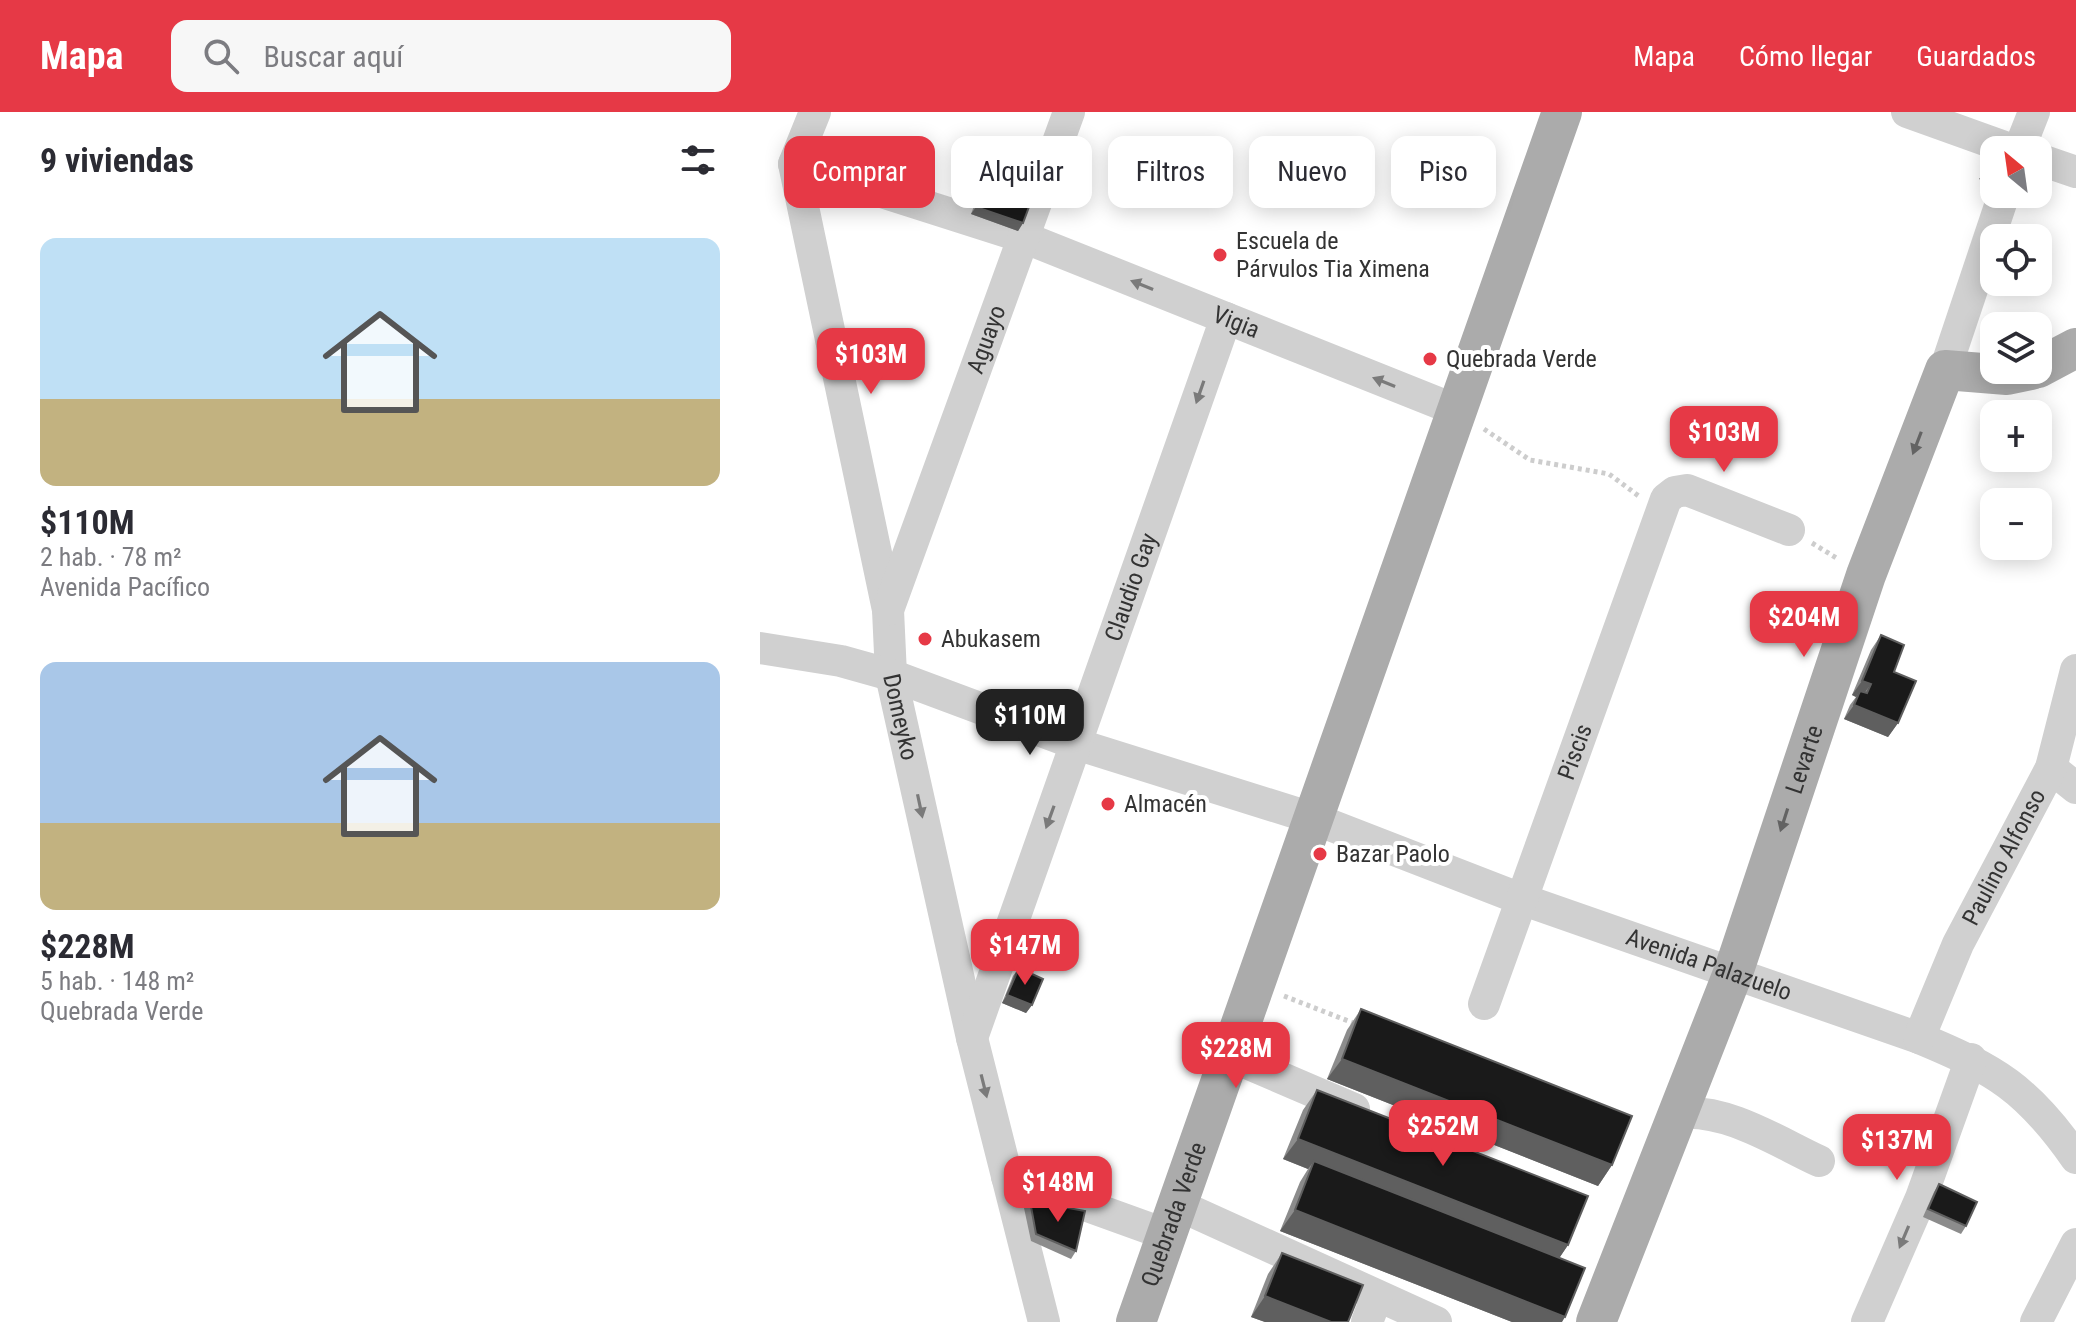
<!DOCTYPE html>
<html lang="es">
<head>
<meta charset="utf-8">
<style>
  body { margin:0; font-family:"Roboto Condensed",sans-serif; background:#f7f7f7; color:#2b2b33; height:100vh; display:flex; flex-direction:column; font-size:30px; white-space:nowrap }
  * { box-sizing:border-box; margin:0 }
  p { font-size:26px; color:#7c7c81 }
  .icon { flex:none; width:44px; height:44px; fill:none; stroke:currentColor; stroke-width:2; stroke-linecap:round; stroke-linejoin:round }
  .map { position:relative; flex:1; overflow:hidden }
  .drawer { display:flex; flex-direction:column; background:#fff; width:760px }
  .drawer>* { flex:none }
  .hud { position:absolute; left:24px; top:24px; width:760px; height:72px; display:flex; gap:16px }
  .needle { width:52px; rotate:331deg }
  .fabs { position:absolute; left:1220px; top:24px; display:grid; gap:16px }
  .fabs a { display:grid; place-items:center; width:72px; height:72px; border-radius:16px; background:#fff; box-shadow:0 4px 20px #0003; font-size:40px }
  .price { position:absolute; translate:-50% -68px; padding:0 18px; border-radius:16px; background:#e63946; color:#fff; font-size:26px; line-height:52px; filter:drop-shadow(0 2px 4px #0008) }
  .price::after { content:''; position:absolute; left:50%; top:48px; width:24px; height:18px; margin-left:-12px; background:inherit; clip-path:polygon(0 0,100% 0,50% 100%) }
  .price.active { background:#222; color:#fff }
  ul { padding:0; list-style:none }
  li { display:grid; align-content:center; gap:16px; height:424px; padding:0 40px }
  li span { display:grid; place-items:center; height:248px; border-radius:16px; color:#555 }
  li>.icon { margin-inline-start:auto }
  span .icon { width:144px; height:144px; fill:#fffc; stroke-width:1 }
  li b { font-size:34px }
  h2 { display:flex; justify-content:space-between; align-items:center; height:96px; padding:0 40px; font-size:34px }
  .tag { padding:0 28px; border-radius:16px; background:#fff; box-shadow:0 4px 20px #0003; font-size:28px; line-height:72px }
  .tag.active { background:#e63946; color:#fff }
  header { display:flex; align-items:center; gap:48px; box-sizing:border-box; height:112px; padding:0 40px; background:#e63946; color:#fff }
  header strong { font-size:38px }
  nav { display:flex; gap:44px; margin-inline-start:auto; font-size:28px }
  .search { width:560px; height:72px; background:#f7f7f7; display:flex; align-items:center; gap:20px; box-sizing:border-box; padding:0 28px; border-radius:16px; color:#7c7c81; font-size:30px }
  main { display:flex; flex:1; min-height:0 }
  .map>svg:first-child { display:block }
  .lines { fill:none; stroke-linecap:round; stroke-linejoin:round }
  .path { stroke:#cdcdcd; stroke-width:5; stroke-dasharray:4 4; stroke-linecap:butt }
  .minor { stroke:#d0d0d0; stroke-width:32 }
  .major { stroke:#ababab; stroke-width:40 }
  .wall { fill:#8c8c8c }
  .shaded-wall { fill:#5f5f5f }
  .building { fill:#1a1a1a; stroke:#5f5f5f; stroke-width:2 }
  .oneway { fill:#7a7a7a }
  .oneway2 { fill:#636363 }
  .poi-dot { fill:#e63946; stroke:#fff; stroke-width:3 }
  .labels { text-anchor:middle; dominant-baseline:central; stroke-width:8; stroke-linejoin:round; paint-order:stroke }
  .poi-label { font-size:24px; fill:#333; stroke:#fff; text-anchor:start }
  .street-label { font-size:24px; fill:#333; stroke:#fff }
</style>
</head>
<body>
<header>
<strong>Mapa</strong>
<div class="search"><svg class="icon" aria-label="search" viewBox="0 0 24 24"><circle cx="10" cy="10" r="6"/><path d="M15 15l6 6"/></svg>Buscar aquí</div>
<nav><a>Mapa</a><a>Cómo llegar</a><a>Guardados</a></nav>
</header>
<main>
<section class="drawer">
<h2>9 viviendas<svg class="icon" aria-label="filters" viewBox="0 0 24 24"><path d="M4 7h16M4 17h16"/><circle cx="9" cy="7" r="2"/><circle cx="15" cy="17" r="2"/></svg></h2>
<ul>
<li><span style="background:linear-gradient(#bfe0f5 65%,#c2b280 0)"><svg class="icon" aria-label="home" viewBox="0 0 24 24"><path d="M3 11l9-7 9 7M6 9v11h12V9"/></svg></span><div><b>$110M</b><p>2 hab. · 78 m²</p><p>Avenida Pacífico</p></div></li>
<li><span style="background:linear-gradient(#a9c7e8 65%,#c2b280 0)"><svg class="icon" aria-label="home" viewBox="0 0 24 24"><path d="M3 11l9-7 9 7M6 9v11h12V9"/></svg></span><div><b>$228M</b><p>5 hab. · 148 m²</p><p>Quebrada Verde</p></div></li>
</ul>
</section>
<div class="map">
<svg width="1316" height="1210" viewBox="0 0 1316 1210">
  <rect width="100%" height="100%" fill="#fff"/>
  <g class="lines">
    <!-- path -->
    <g class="path">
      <path d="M724,317l46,31 79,14 31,23"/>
      <path d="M1052,431l26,16"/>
      <path d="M524,884l72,28"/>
    </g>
    <!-- minor -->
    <g class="minor">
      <path id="s1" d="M55,0l-21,52 94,446 3,65 81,363 72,284"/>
      <path d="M1147,0l106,38"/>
      <path d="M1259,38l15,-38"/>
      <path d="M1278,47l38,13"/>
      <path id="s2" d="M34,52l229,73 433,173"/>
      <path d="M1185,258l59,-176"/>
      <path id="s3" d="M128,498l181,-498"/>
      <path id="s4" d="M0,536l81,13 50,14 185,69 236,74 209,81 398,139c77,32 108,50 157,120"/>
      <path d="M1291,656l25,20"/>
      <path id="s5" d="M724,892l182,-505 9,-7 12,-2 102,40"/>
      <path id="s6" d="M212,926l254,-720"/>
      <path id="s7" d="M1159,926l39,-94 93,-176 25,-98"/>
      <path d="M468,943l126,54"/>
      <path d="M920,1001c48,-4 96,28 139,48"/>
      <path d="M247,1065l158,57"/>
      <path d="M416,1092l260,118"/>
      <path d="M607,1210l10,-26"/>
      <path d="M1107,1210l54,-124 50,-139"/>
      <path d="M1276,1210l40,-78"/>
    </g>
    <!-- major -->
    <g class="major">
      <path d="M1278,256l38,-20"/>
      <path id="s8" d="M376,1210l426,-1210"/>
      <path id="s9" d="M836,1210l137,-349 133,-398 79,-205 62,5 24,-5"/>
    </g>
  </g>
  <!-- wall -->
  <g class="wall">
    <path d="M226,67l37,44 -5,8 -47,-17 10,-27z"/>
    <path d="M1121,523l13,37 4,51 -10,14 -44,-18 6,-14 6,-8 -4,-2 19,-45z"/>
    <path d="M259,856l13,37 -6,8 -24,-10 11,-27z"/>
    <path d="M601,897l251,156 -14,21 -271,-107 20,-49z"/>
    <path d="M557,978l251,155 -9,13 3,64h-50l-232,-91 20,-49 8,-13 -25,-10 20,-49z"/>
    <path d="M1179,1072l27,42 -5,8 -38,-17 11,-25z"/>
    <path d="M270,1089l46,50 -5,8 -40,-18 -7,-33z"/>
    <path d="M522,1141l66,69h-83l-14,-5 17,-43z"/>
  </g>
  <!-- shaded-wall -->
  <g class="shaded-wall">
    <path d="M1222,64l12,4v5l-15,-6z"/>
    <path d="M216,95l47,16 -5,8 -47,-17z"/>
    <path d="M1102,569l9,3 -11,15v-8l-4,6 -4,-2z"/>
    <path d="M1094,593l44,18 -10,14 -44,-18z"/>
    <path d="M247,883l25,10 -6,8 -24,-10z"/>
    <path d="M582,947l270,106 -14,21 -271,-107z"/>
    <path d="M538,1027l270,106 -14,21 -240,-105 -6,8 -25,-10z"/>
    <path d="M535,1098l270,107 -3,5h-50l-232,-91z"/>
    <path d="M505,1184l66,26h-66l-14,-5z"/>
  </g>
  <!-- building -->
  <g class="building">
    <path d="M1230,43l4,2v23l-12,-4z"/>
    <path d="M226,67l47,17 -10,27 -47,-16z"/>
    <path d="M1121,523l23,10 -10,27 22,9 -18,42 -44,-18 6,-14 7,2 4,-9 -9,-3z"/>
    <path d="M259,856l24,11 -11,26 -25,-10z"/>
    <path d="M601,897l271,107 -20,49 -270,-106z"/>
    <path d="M557,978l271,106 -20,49 -270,-106z"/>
    <path d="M554,1049l271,107 -20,49 -270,-107z"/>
    <path d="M1179,1072l38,18 -11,24 -38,-17z"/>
    <path d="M270,1089l55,10 -9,40 -40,-17z"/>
    <path d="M522,1141l81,32 -15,37h-17l-66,-26z"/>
  </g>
  <!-- one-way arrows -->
  <defs><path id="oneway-solid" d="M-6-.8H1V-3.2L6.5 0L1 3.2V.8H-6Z" transform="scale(2)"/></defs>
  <g class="oneway">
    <use href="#oneway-solid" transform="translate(382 173) rotate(-158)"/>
    <use href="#oneway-solid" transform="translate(624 270) rotate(-158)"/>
    <use href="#oneway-solid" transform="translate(440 280) rotate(109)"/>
    <use href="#oneway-solid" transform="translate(160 694) rotate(78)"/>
    <use href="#oneway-solid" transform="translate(290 705) rotate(110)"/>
    <use href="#oneway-solid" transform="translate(224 974) rotate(76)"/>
    <use href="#oneway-solid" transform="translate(1144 1125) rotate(113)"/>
  </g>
  <g class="oneway2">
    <use href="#oneway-solid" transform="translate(1157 331) rotate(111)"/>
    <use href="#oneway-solid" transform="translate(1024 708) rotate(108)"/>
  </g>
  <!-- markers -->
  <g class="poi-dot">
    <circle cx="460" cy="143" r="8"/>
    <circle cx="670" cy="247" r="8"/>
    <circle cx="165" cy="527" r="8"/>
    <circle cx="348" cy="692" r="8"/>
    <circle cx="560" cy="742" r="8"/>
  </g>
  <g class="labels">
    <!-- poi labels -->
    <g class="poi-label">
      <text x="476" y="129">Escuela de<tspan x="476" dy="28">Párvulos Tia Ximena</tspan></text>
      <text x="686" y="247">Quebrada Verde</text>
      <text x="181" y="527">Abukasem</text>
      <text x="364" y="692">Almacén</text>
      <text x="576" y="742">Bazar Paolo</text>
    </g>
    <!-- street labels -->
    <g class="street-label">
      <text stroke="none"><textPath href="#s2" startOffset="470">Vigia</textPath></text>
      <text stroke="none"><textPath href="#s3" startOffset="288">Aguayo</textPath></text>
      <text stroke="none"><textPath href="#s6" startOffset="478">Claudio Gay</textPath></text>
      <text stroke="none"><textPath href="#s1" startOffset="620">Domeyko</textPath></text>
      <text stroke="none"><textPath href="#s5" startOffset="268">Piscis</textPath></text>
      <text stroke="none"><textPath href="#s9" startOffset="600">Levarte</textPath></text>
      <text stroke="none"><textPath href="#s7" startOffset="200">Paulino Alfonso</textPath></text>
      <text stroke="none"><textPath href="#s4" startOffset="1002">Avenida Palazuelo</textPath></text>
      <text stroke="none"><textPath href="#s8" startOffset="114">Quebrada Verde</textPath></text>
    </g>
  </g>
</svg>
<div class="fabs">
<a><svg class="needle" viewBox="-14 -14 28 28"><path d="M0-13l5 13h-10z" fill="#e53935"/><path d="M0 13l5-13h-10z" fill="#7c7c81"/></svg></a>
<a><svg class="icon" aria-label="locate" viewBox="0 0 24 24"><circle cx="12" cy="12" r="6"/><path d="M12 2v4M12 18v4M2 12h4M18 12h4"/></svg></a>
<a><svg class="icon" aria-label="layers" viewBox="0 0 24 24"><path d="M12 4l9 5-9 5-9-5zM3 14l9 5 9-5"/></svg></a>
<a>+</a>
<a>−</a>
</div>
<b class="price" style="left:111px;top:284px">$103M</b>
<b class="price" style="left:964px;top:362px">$103M</b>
<b class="price" style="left:1044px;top:547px">$204M</b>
<b class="price active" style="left:270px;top:645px">$110M</b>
<b class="price" style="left:265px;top:875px">$147M</b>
<b class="price" style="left:476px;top:978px">$228M</b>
<b class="price" style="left:683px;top:1056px">$252M</b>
<b class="price" style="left:1137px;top:1070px">$137M</b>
<b class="price" style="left:298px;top:1112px">$148M</b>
<div class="hud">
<a class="tag active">Comprar</a>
<a class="tag">Alquilar</a>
<a class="tag">Filtros</a>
<a class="tag">Nuevo</a>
<a class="tag">Piso</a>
</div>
</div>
</main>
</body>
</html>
